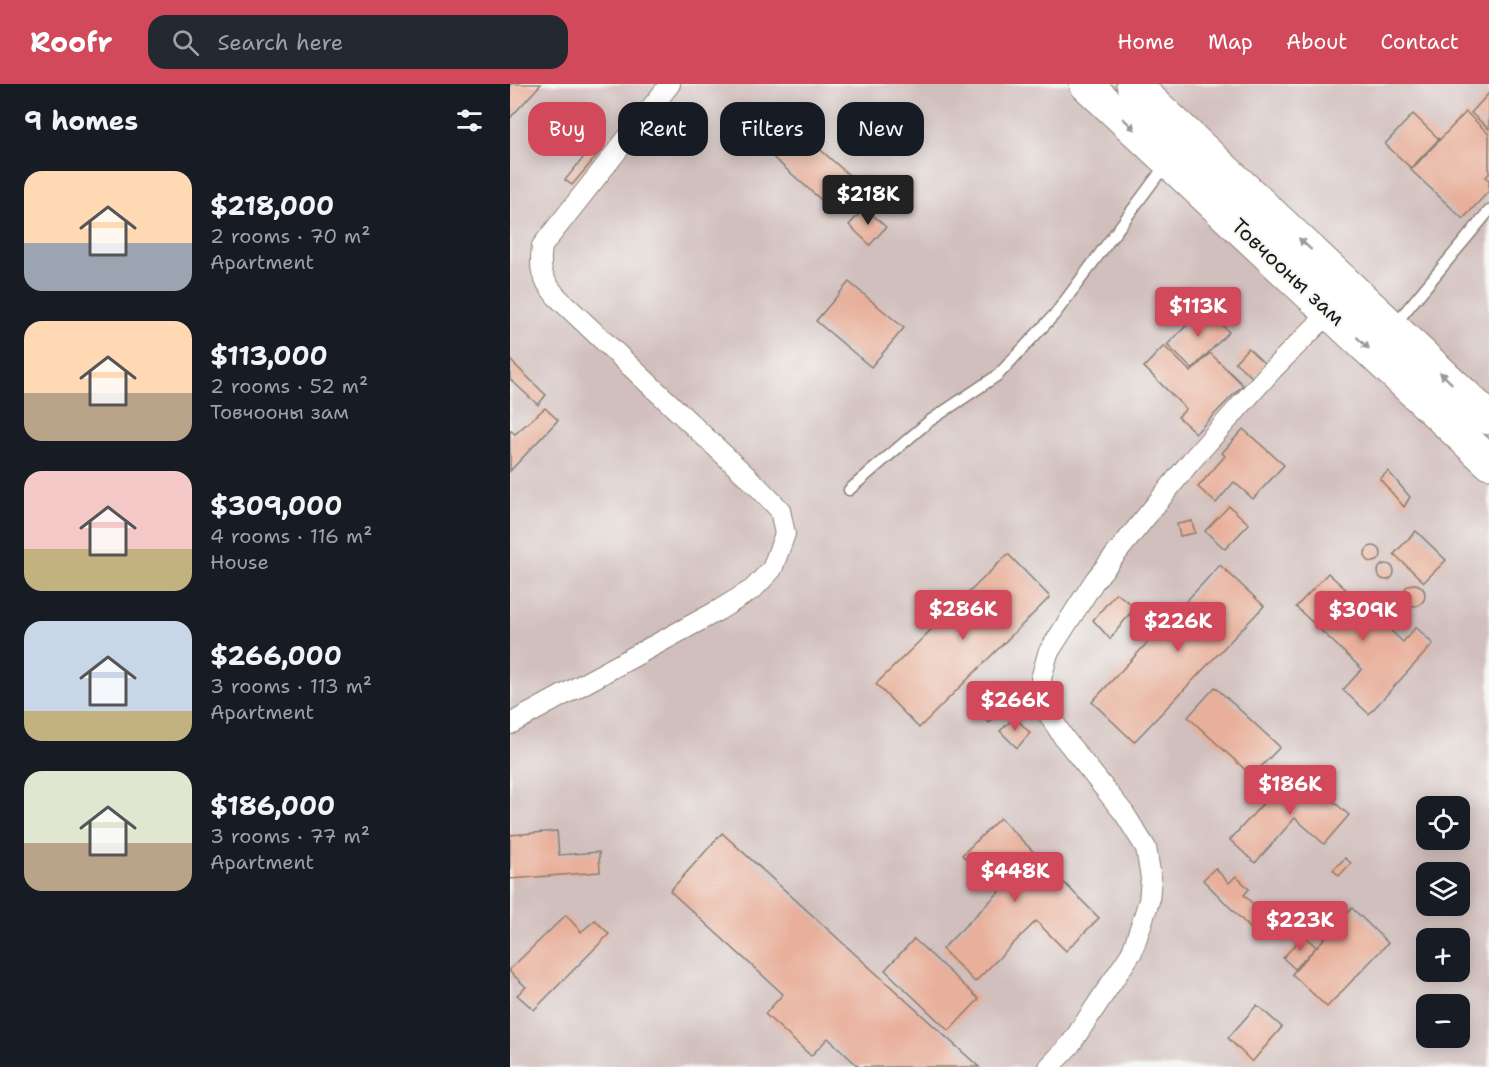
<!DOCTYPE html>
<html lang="en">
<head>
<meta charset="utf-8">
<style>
  body { margin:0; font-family:"Shantell Sans",sans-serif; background:#242831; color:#f1f3f6; height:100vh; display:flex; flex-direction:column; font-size:22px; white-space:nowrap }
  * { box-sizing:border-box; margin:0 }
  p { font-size:20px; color:#9ea1a6 }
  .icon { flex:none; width:33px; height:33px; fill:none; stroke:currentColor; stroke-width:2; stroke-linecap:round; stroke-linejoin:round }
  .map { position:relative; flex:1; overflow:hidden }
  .details { display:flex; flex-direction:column; background:#171b24; width:510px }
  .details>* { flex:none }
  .hud { position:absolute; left:18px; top:18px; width:570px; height:54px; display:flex; gap:12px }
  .fabs { position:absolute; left:906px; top:712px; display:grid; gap:12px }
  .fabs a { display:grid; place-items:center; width:54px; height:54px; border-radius:12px; background:#171b24; box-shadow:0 3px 15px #0003; font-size:30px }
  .price { position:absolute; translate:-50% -51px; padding:0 14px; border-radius:6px; background:#d1495b; color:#fff; font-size:20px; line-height:39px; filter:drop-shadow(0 2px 3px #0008) }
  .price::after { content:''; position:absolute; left:50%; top:36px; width:18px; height:14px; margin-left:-9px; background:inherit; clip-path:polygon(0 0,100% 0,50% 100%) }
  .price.current { background:#222; color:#fff }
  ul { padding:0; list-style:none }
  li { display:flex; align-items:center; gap:18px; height:150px; padding:0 24px }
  li span { display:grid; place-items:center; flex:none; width:168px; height:120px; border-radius:18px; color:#555 }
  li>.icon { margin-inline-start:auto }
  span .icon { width:72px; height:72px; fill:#fffc; stroke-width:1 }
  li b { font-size:26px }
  h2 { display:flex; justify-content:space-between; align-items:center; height:72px; padding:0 24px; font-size:26px }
  .tag { padding:0 21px; border-radius:18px; background:#171b24; box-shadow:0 3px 15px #0003; font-size:21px; line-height:54px }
  .tag.current { background:#d1495b; color:#fff }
  header { display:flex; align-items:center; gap:36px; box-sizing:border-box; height:84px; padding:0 30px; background:#d1495b; color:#fff }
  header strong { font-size:28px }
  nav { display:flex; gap:33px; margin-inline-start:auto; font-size:21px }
  .search { width:420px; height:54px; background:#242831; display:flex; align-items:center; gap:15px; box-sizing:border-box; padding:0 21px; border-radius:18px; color:#9ea1a6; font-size:22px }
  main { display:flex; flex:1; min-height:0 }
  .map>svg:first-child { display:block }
  .industrial { fill:#d1bfbd; fill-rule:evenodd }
  .building { fill:#e8af9a }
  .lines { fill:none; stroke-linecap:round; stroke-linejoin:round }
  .service-casing { stroke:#887e72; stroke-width:13 }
  .minor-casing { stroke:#887e72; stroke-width:22 }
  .trunk-casing { stroke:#887e72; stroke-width:35 }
  .service { stroke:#fff; stroke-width:10 }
  .minor { stroke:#fff; stroke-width:20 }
  .trunk { stroke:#fff; stroke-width:33 }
  .oneway { fill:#999 }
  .labels { text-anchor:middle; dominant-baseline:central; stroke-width:4.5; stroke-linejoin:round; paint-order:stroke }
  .street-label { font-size:21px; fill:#1c1c1c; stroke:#f6f6f2 }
</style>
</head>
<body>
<header>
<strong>Roofr</strong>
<div class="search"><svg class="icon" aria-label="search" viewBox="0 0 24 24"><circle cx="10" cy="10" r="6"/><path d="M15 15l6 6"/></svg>Search here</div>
<nav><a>Home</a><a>Map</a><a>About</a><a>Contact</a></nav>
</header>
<main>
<section class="details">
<h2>9 homes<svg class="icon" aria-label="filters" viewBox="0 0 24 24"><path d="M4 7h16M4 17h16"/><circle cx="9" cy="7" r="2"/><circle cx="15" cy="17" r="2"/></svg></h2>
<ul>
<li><span style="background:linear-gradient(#ffd9b3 60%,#9aa5b1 0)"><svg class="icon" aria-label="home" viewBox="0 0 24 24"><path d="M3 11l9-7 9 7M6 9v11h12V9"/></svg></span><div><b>$218,000</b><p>2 rooms · 70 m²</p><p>Apartment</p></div></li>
<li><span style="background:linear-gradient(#ffd9b3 60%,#b9a48a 0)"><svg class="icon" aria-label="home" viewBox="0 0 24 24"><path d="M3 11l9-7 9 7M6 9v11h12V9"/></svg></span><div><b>$113,000</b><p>2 rooms · 52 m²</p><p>Товчооны зам</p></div></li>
<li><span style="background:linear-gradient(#f6c9c9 65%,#c2b280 0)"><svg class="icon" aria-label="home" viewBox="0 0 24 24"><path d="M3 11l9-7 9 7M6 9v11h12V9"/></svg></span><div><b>$309,000</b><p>4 rooms · 116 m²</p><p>House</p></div></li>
<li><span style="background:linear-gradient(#c9d6e8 75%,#c2b280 0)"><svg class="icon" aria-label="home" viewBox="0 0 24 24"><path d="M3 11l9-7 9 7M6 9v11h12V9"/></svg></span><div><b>$266,000</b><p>3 rooms · 113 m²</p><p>Apartment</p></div></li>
<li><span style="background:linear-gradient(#dfe7d0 60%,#b9a48a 0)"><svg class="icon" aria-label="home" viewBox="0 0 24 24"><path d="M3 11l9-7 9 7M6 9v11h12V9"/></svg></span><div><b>$186,000</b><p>3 rooms · 77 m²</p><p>Apartment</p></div></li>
</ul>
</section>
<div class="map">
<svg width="979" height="983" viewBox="0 0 979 983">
  <rect width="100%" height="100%" fill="#f6f6f2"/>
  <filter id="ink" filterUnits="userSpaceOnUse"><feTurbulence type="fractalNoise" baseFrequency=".0167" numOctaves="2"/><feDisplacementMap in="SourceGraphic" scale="12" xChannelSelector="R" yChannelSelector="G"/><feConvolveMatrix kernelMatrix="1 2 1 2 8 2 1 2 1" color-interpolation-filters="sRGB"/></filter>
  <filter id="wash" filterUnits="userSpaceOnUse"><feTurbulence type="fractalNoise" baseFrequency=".008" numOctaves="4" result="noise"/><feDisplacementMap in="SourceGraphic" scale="24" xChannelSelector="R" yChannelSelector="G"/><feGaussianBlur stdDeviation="1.35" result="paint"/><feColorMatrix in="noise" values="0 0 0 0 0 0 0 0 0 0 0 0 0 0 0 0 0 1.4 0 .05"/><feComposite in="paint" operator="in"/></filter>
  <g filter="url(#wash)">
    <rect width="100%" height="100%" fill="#f4e0c7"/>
    <!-- industrial -->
    <path class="industrial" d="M0,0h979v983h-979zM916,723h34v33h-34zM916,789h34v33h-34zM916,855h34v33h-34zM916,921h34v33h-34z"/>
    <g id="blocks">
      <!-- building -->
      <g class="building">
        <path d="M0,0h31l-31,34z"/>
        <path d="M979,9v36l-18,-16z"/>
        <path d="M253,25l45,40 5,-6 47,42 -24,28 -93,-82z"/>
        <path d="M956,28l23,22v40l-3,3 3,3v11l-26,28 -52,-49z"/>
        <path d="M903,30l26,25 -28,29 -26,-24z"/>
        <path d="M83,62l7,6 -28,33 -7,-5z"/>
        <path d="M355,124l21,19 -16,18 -21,-20z"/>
        <path d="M339,198l55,46 -33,39 -55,-46z"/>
        <path d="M695,223l24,25 -37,37 -25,-24z"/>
        <path d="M654,262l27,26 19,-19 33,32 -47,48 -18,-16 8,-8 -42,-42z"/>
        <path d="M738,264l17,16 -12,14 -18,-16z"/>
        <path d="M0,276l36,35 -8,10 -28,-26z"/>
        <path d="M35,324l13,12 -48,51v-41l5,4z"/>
        <path d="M733,345l41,36 -31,34 -19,-17 -18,21 -18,-16 27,-31 -3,-3z"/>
        <path d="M878,387l22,26 -6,10 -24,-28z"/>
        <path d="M719,422l20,18 -24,25 -20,-18z"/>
        <path d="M682,437l3,12 -15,3 -3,-12z"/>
        <path d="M906,447l30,29 -22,22 -30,-28z"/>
        <circle cx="863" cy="470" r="8"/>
        <path d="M498,470l42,43 -131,131 -43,-44z"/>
        <circle cx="876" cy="488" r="8"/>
        <path d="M710,481l44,41 -130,136 -42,-40z"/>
        <path d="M818,489l75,69 13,-15 17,17 -64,70 -26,-24 19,-21 -66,-62z"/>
        <circle cx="904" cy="511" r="11"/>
        <path d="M606,509l19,14 -25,32 -17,-19z"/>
        <path d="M705,603l65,60 -28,29 -64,-59z"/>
        <path d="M474,608l18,19 -13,12 -18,-18z"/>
        <path d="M505,633l15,16 -13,15 -17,-17z"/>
        <path d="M785,684l54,47 -25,29 -29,-26 -40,45 -25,-23z"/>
        <path d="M490,734l99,100 -33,33 -30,-30 -61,61 -33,-33 57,-57 -37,-37z"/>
        <path d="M47,747l2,24 40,-3 1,20 -90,7v-44z"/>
        <path d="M212,749l257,234h-120l-31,-29 -17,18 -46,-42 18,-20 -113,-103z"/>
        <path d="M835,774l6,5 -12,13 -6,-6z"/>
        <path d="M705,784l14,15 7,-7 13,13 -5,6 22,22 -14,13 -49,-50z"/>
        <path d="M842,824l36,35 -61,64 -35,-33z"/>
        <path d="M56,831l15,17 14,-12 14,14 -75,76 -17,-15 9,-8 -16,-15v-3z"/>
        <path d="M794,851l12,12 -21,22 -12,-11z"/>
        <path d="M404,855l65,60 -30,32 -64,-61z"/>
        <path d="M747,921l25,22 -30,35 -24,-24z"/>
      </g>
    </g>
  </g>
  <g filter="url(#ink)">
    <use href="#blocks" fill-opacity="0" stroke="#887e72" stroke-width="1.5"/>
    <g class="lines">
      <defs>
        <g id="service">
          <path d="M885,240l94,-113"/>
          <path d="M339,406l79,-68 70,-47 57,-61 112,-151"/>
        </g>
        <g id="minor">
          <path d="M0,640l209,-114 34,-21 19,-20 13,-35 -5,-24 -22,-23 -202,-191c-15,-19 -17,-26 -14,-50l128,-162"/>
          <path d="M539,983l21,-22 62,-93 17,-51 2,-23 -5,-30 -22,-35 -60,-75 -22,-34 -1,-25 7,-26 47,-73 96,-119 82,-92 57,-57"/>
        </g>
        <g id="trunk">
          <path d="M576,0l403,378"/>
          <path d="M623,0l356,334"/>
        </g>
      </defs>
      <!-- service casing -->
      <use href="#service" class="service-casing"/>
      <!-- minor casing -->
      <use href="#minor" class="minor-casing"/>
      <!-- trunk casing -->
      <use href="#trunk" class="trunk-casing"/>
      <!-- service -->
      <use href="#service" class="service"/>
      <!-- minor -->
      <use href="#minor" class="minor"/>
      <!-- trunk -->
      <use href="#trunk" class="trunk"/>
    </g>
    <!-- one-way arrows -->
    <defs><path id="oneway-solid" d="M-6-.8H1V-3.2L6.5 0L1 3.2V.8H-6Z" transform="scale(1.5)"/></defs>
    <g class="oneway">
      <use href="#oneway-solid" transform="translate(619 40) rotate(43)"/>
      <use href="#oneway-solid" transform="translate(795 160) rotate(-137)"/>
      <use href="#oneway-solid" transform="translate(853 259) rotate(43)"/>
      <use href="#oneway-solid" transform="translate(936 294) rotate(-137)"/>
    </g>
  </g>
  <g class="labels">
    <!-- street labels -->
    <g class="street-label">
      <text transform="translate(778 188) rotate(43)">Товчооны зам</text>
    </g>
  </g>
</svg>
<div class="fabs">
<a><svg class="icon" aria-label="locate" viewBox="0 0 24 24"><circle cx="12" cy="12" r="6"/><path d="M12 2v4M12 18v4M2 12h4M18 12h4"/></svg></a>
<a><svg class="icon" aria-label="layers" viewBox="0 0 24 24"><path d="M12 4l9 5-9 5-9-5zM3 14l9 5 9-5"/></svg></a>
<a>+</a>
<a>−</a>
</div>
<b class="price current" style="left:358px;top:142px">$218K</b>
<b class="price" style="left:688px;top:254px">$113K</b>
<b class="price" style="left:453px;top:557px">$286K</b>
<b class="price" style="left:853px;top:558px">$309K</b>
<b class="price" style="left:668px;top:569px">$226K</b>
<b class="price" style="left:505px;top:648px">$266K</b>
<b class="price" style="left:780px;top:732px">$186K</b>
<b class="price" style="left:505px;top:819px">$448K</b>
<b class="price" style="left:790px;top:868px">$223K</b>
<div class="hud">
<a class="tag current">Buy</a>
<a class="tag">Rent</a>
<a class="tag">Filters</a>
<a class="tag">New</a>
</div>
</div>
</main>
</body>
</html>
